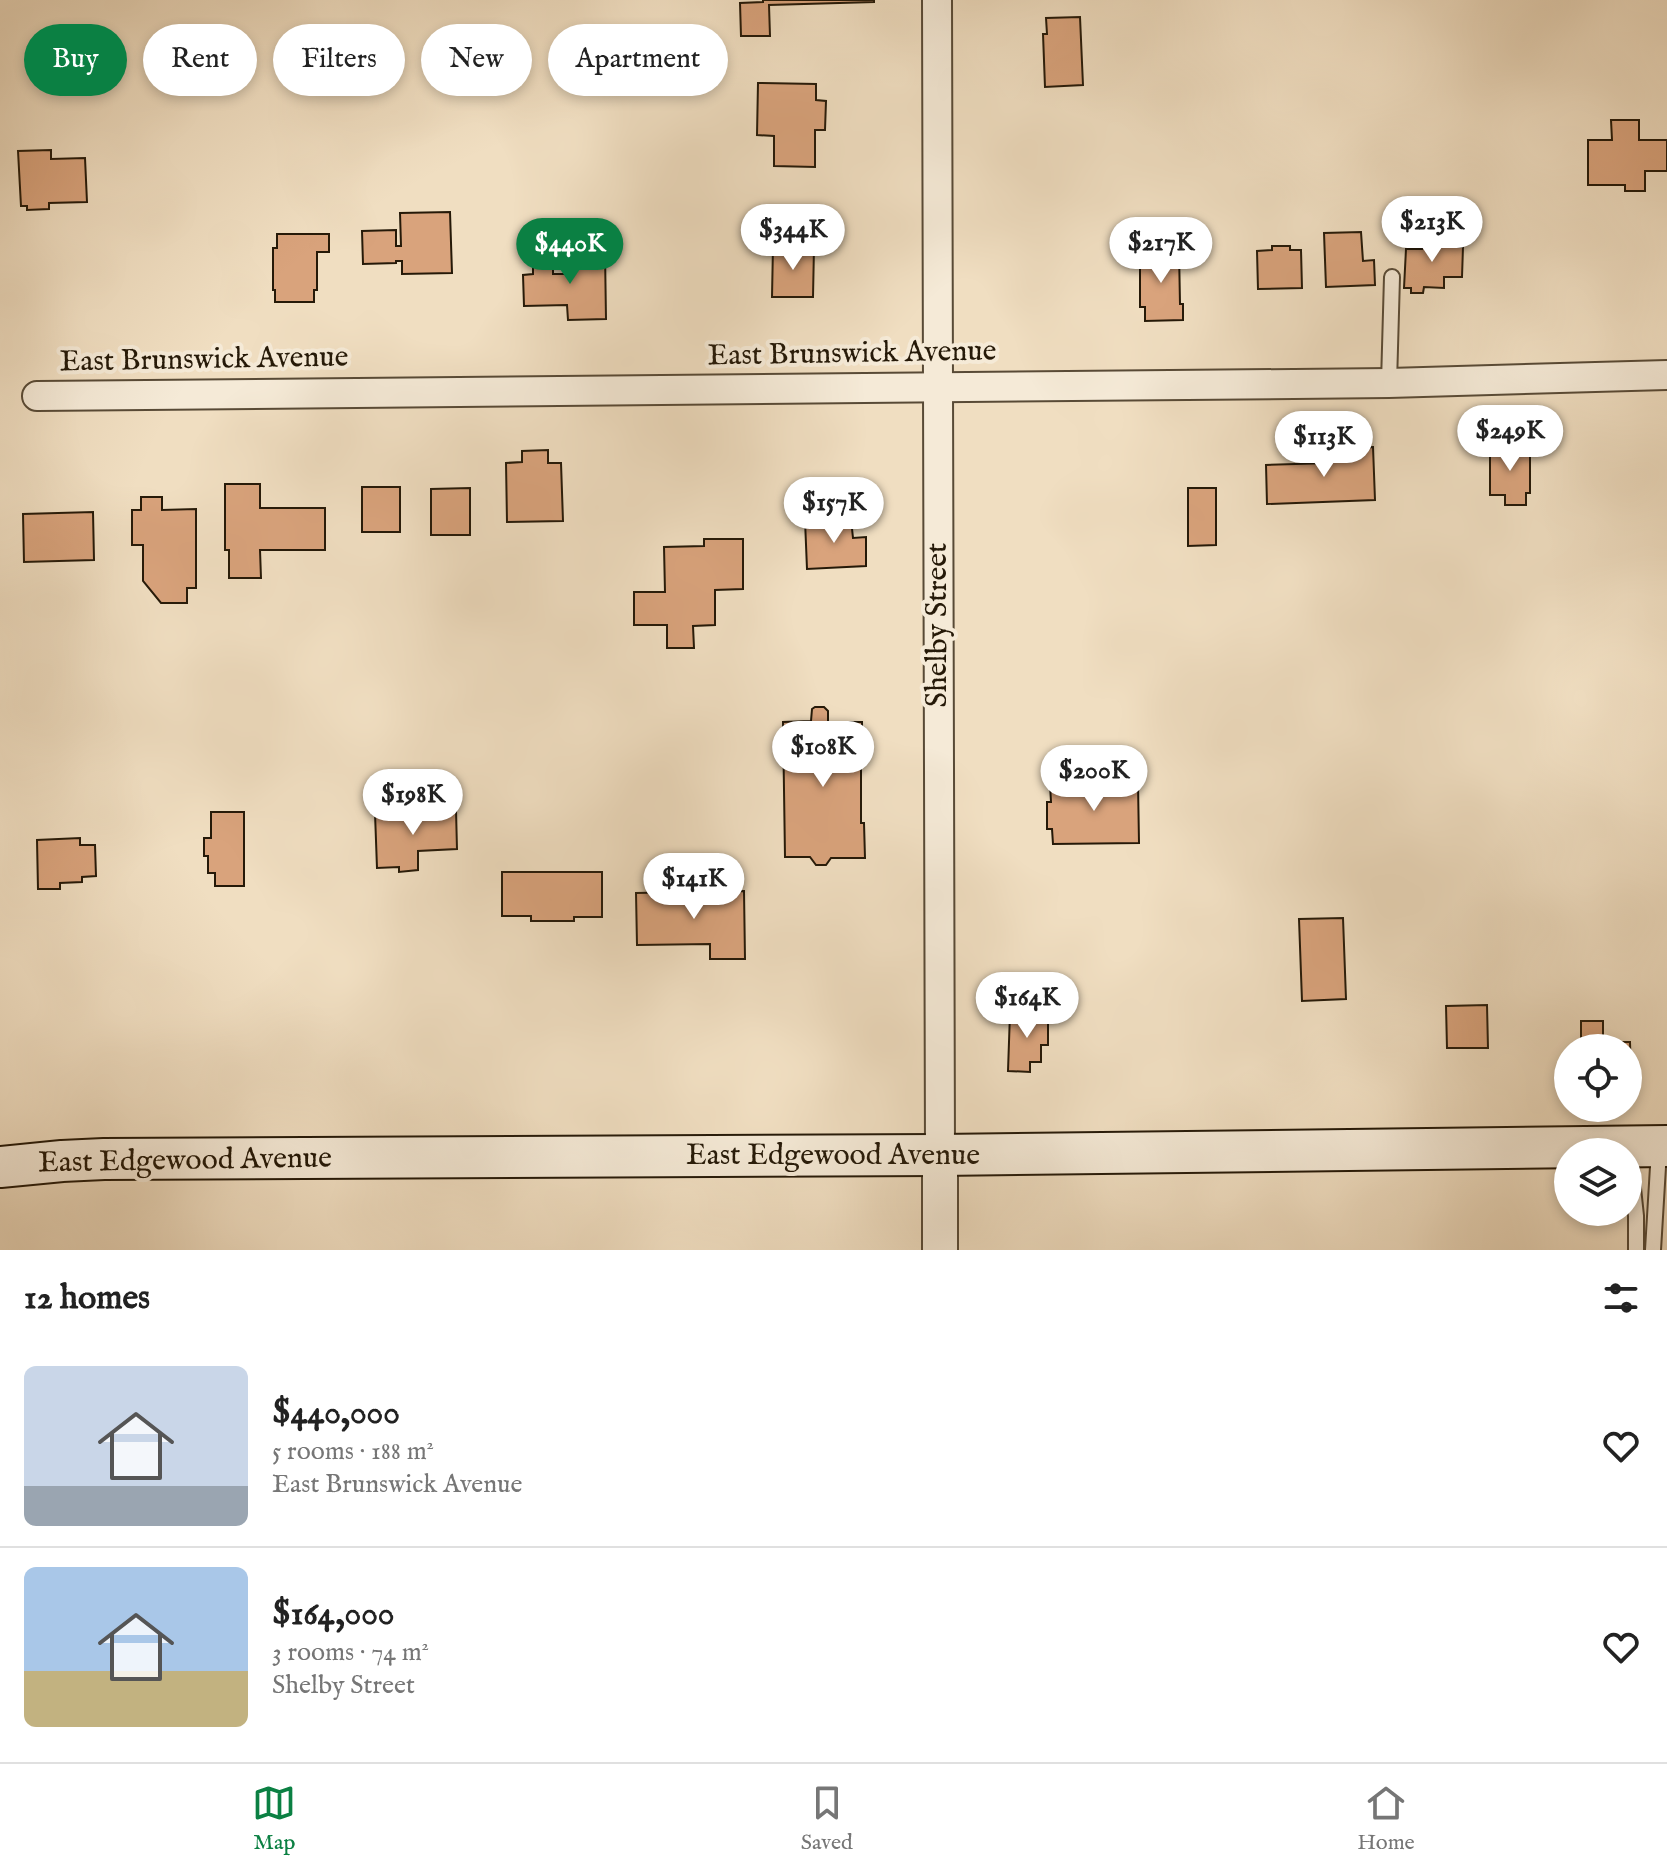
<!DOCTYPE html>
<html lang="en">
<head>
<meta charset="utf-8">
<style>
  body { margin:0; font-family:"IM FELL English",serif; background:#f2f2f2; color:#222; height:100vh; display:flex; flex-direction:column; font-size:30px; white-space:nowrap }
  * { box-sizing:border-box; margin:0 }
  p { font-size:26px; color:#767676 }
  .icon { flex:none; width:44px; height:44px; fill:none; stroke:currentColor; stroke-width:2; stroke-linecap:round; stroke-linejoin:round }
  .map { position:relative; height:1250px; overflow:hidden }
  .details { display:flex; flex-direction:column; background:#fff; flex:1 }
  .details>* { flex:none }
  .guide { position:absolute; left:24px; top:24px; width:800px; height:72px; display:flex; gap:16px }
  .buttons { position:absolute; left:1554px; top:1034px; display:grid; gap:16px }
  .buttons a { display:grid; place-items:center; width:88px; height:88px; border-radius:50%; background:#fff; box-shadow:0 4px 12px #0003; font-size:40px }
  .price { position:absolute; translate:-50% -68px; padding:0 18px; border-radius:28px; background:#fff; color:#222; font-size:26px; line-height:52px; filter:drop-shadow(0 2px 4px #0008) }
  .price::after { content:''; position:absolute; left:50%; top:48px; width:24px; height:18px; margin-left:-12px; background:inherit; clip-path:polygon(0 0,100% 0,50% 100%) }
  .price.selected { background:#0b8043; color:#fff }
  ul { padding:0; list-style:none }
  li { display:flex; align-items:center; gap:24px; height:200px; padding:0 24px }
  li+li { border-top:2px solid #e0e0e0 }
  li span { display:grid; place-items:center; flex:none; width:224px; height:160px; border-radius:12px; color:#555 }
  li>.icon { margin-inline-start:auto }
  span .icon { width:96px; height:96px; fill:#fffc; stroke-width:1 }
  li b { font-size:34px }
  h2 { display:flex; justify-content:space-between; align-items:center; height:96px; padding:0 24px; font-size:34px }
  .chip { padding:0 28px; border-radius:36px; background:#fff; box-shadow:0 4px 12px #0003; font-size:28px; line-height:72px }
  .chip.selected { background:#0b8043; color:#fff }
  .tab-bar { display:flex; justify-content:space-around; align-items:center; height:112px; border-top:2px solid #e0e0e0; background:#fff; font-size:22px; color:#767676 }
  .tab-bar a { display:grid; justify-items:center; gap:4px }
  .tab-bar .selected { color:#0b8043 }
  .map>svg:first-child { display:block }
  .building { fill:#d9a37c; stroke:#251908; stroke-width:2 }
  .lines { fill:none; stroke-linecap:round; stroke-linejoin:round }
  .service-casing { stroke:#584a36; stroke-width:18 }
  .minor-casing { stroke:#584a36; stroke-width:32 }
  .tertiary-casing { stroke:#584a36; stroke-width:38 }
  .secondary-casing { stroke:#251908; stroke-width:44 }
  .service { stroke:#f5ead7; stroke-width:14 }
  .minor { stroke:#f5ead7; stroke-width:28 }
  .tertiary { stroke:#f5ead7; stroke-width:34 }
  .secondary { stroke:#f5ead7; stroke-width:40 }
  .labels { text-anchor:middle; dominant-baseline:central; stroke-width:8; stroke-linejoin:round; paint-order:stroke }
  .street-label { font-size:30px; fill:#251908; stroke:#f5ead7 }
</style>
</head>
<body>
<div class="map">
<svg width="1667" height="1250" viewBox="0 0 1667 1250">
  <rect width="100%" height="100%" fill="#f0dec1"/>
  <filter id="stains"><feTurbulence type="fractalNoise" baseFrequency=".0025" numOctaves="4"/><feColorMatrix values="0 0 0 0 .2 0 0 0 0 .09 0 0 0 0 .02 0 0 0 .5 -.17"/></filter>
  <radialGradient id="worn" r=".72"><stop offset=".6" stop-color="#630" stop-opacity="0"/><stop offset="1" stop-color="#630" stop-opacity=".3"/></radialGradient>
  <!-- building -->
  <g class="building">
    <path d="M763,0h111v2l-105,3 1,31h-29l-1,-33 23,-1z"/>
    <path d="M1080,17l3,68 -38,2 -2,-53h4l-1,-16z"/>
    <path d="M758,83l58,1v16l10,1 -1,29h-10v37l-41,-1v-30l-17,-1z"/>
    <path d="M1611,120h28v20h28v31h-22v20h-20v-6h-37v-45h24z"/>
    <path d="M51,150v9l34,-1 2,44 -38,1v6l-22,1v-4h-6l-3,-55z"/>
    <path d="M450,212l2,61 -50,1v-13h-6v2l-33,1 -1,-33 34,-1v16h5l-1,-33z"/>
    <path d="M1361,232l2,29 11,-1 1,25 -49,2 -2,-54z"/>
    <path d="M1422,233l21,1v13h20l-1,30h-18v11l-20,-1 -1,6h-12v-5h-7l2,-39h16z"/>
    <path d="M277,234h52v18h-12v38h-3v12h-39v-12h-2v-42h4z"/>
    <path d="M773,246l41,1 -1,50h-41z"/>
    <path d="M1272,246h18v4h11l1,38 -44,1 -1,-38 15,-1z"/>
    <path d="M1140,250h39l1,54h3v16l-38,1v-14h-5z"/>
    <path d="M605,252l1,67 -38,1 -1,-15 -43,1 -1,-31 10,-1v-16l20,-1v17h14l-1,-21z"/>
    <path d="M1490,446h40v47h-4v12h-21v-10h-15z"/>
    <path d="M1373,447l2,53 -108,4 -1,-39 63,-2 -1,-15z"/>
    <path d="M548,450v13h13l2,58 -56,1 -1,-59 16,-1v-11z"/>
    <path d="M225,484h35v24h65v42h-65l1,28h-32v-28h-4z"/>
    <rect x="362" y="487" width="38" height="45"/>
    <path d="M470,488v47h-39v-46z"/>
    <path d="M1188,488h28v57l-28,1z"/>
    <path d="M141,497h21v13l34,-1v79h-9v15h-26l-18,-22v-36h-11v-35h9z"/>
    <path d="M93,512l1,48 -70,2 -1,-48z"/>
    <path d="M851,519l2,19 13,-1v29l-59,3 -2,-49z"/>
    <path d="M704,539h39v50l-28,1v35l-22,1 1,22h-27v-23h-33v-33h31l-1,-45 40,-1z"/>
    <path d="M815,707h9l4,4v11h34v33h-1v68h3l1,35h-34l-5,7h-10l-6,-8h-25l-2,-135 28,-1 1,-12z"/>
    <path d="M1138,783l1,60 -86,1 -1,-15h-5v-27h4l-1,-18z"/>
    <path d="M456,810l1,39 -39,2v19l-19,2v-5l-22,1 -2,-55z"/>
    <path d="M211,812h33v74h-29v-13h-7v-17h-4v-18h7z"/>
    <path d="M80,838v7h15l1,31 -14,1v5l-22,1v6h-22l-1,-49z"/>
    <path d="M502,872h100v45h-28v4h-43v-5h-29z"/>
    <path d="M744,891l1,68h-35v-15l-73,1 -1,-52z"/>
    <path d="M1343,918l3,81 -44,2 -3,-82z"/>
    <path d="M1487,1005l1,43h-41l-1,-42z"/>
    <path d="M1010,1013l38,1v31h-7v17h-11v10l-22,-1z"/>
    <path d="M1581,1021h22v21h27l1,34h-3v-28h-43v-6h-4z"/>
  </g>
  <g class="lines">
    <defs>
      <g id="service">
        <path d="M1389,383l3,-106"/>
        <path d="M1629,1151l7,65v34"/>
        <path d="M1653,1250l6,-100"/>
      </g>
      <g id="minor">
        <path d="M937,0l3,1155"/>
        <path d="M37,396l1352,-13 278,-8"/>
      </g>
      <path id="tertiary" d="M940,1155v95"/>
      <path id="secondary" d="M0,1167l62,-6 42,-2 836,-4 727,-9"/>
    </defs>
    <!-- service casing -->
    <use href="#service" class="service-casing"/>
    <!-- minor casing -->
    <use href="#minor" class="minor-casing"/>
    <!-- tertiary casing -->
    <use href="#tertiary" class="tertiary-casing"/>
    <!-- secondary casing -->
    <use href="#secondary" class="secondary-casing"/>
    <!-- service -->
    <use href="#service" class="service"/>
    <!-- minor -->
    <use href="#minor" class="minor"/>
    <!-- tertiary -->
    <use href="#tertiary" class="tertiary"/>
    <!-- secondary -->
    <use href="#secondary" class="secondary"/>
  </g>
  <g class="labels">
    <!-- street labels -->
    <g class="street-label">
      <text transform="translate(852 354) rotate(-1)">East Brunswick Avenue</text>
      <text transform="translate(204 360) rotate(-1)">East Brunswick Avenue</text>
      <text transform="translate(938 625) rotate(-90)">Shelby Street</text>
      <text x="833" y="1156">East Edgewood Avenue</text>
      <text transform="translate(185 1161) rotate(-1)">East Edgewood Avenue</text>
    </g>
  </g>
  <rect width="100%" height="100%" filter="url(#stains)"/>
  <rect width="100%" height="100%" fill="url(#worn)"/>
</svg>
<div class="buttons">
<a><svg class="icon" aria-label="locate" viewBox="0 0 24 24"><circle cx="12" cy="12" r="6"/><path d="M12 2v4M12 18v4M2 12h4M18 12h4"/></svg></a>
<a><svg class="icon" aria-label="layers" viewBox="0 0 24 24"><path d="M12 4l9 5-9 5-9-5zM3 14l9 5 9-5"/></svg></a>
</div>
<b class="price" style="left:1432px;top:264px">$213K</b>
<b class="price" style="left:793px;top:272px">$344K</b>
<b class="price" style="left:1161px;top:285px">$217K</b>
<b class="price selected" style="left:570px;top:286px">$440K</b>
<b class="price" style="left:1510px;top:473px">$249K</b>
<b class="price" style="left:1324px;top:479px">$113K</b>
<b class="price" style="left:834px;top:545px">$157K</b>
<b class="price" style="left:823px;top:789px">$108K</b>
<b class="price" style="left:1094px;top:813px">$200K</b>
<b class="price" style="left:413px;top:837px">$198K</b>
<b class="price" style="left:694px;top:921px">$141K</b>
<b class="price" style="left:1027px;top:1040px">$164K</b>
<div class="guide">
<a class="chip selected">Buy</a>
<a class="chip">Rent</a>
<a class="chip">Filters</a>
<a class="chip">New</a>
<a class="chip">Apartment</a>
</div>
</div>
<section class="details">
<h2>12 homes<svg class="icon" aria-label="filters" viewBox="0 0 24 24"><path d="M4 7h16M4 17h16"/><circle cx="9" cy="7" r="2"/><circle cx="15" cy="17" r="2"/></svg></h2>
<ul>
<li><span style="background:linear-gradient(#c9d6e8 75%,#9aa5b1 0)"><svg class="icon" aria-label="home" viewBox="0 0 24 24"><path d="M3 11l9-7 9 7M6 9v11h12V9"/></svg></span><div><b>$440,000</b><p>5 rooms · 188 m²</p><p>East Brunswick Avenue</p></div><svg class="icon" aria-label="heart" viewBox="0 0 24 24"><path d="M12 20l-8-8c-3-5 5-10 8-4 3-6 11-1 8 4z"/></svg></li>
<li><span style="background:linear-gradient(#a9c7e8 65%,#c2b280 0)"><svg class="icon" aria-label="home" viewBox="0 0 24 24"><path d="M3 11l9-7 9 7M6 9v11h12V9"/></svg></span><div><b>$164,000</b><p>3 rooms · 74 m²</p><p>Shelby Street</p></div><svg class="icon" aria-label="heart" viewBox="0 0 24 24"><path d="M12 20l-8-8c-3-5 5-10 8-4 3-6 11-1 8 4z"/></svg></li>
</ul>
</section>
<nav class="tab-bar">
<a class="selected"><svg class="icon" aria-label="map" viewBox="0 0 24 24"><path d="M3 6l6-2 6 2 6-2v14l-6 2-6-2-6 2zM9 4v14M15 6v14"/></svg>Map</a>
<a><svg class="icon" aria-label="saved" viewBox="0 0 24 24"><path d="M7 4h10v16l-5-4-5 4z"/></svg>Saved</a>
<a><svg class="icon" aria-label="home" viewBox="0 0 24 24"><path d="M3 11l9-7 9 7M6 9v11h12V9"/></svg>Home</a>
</nav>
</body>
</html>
